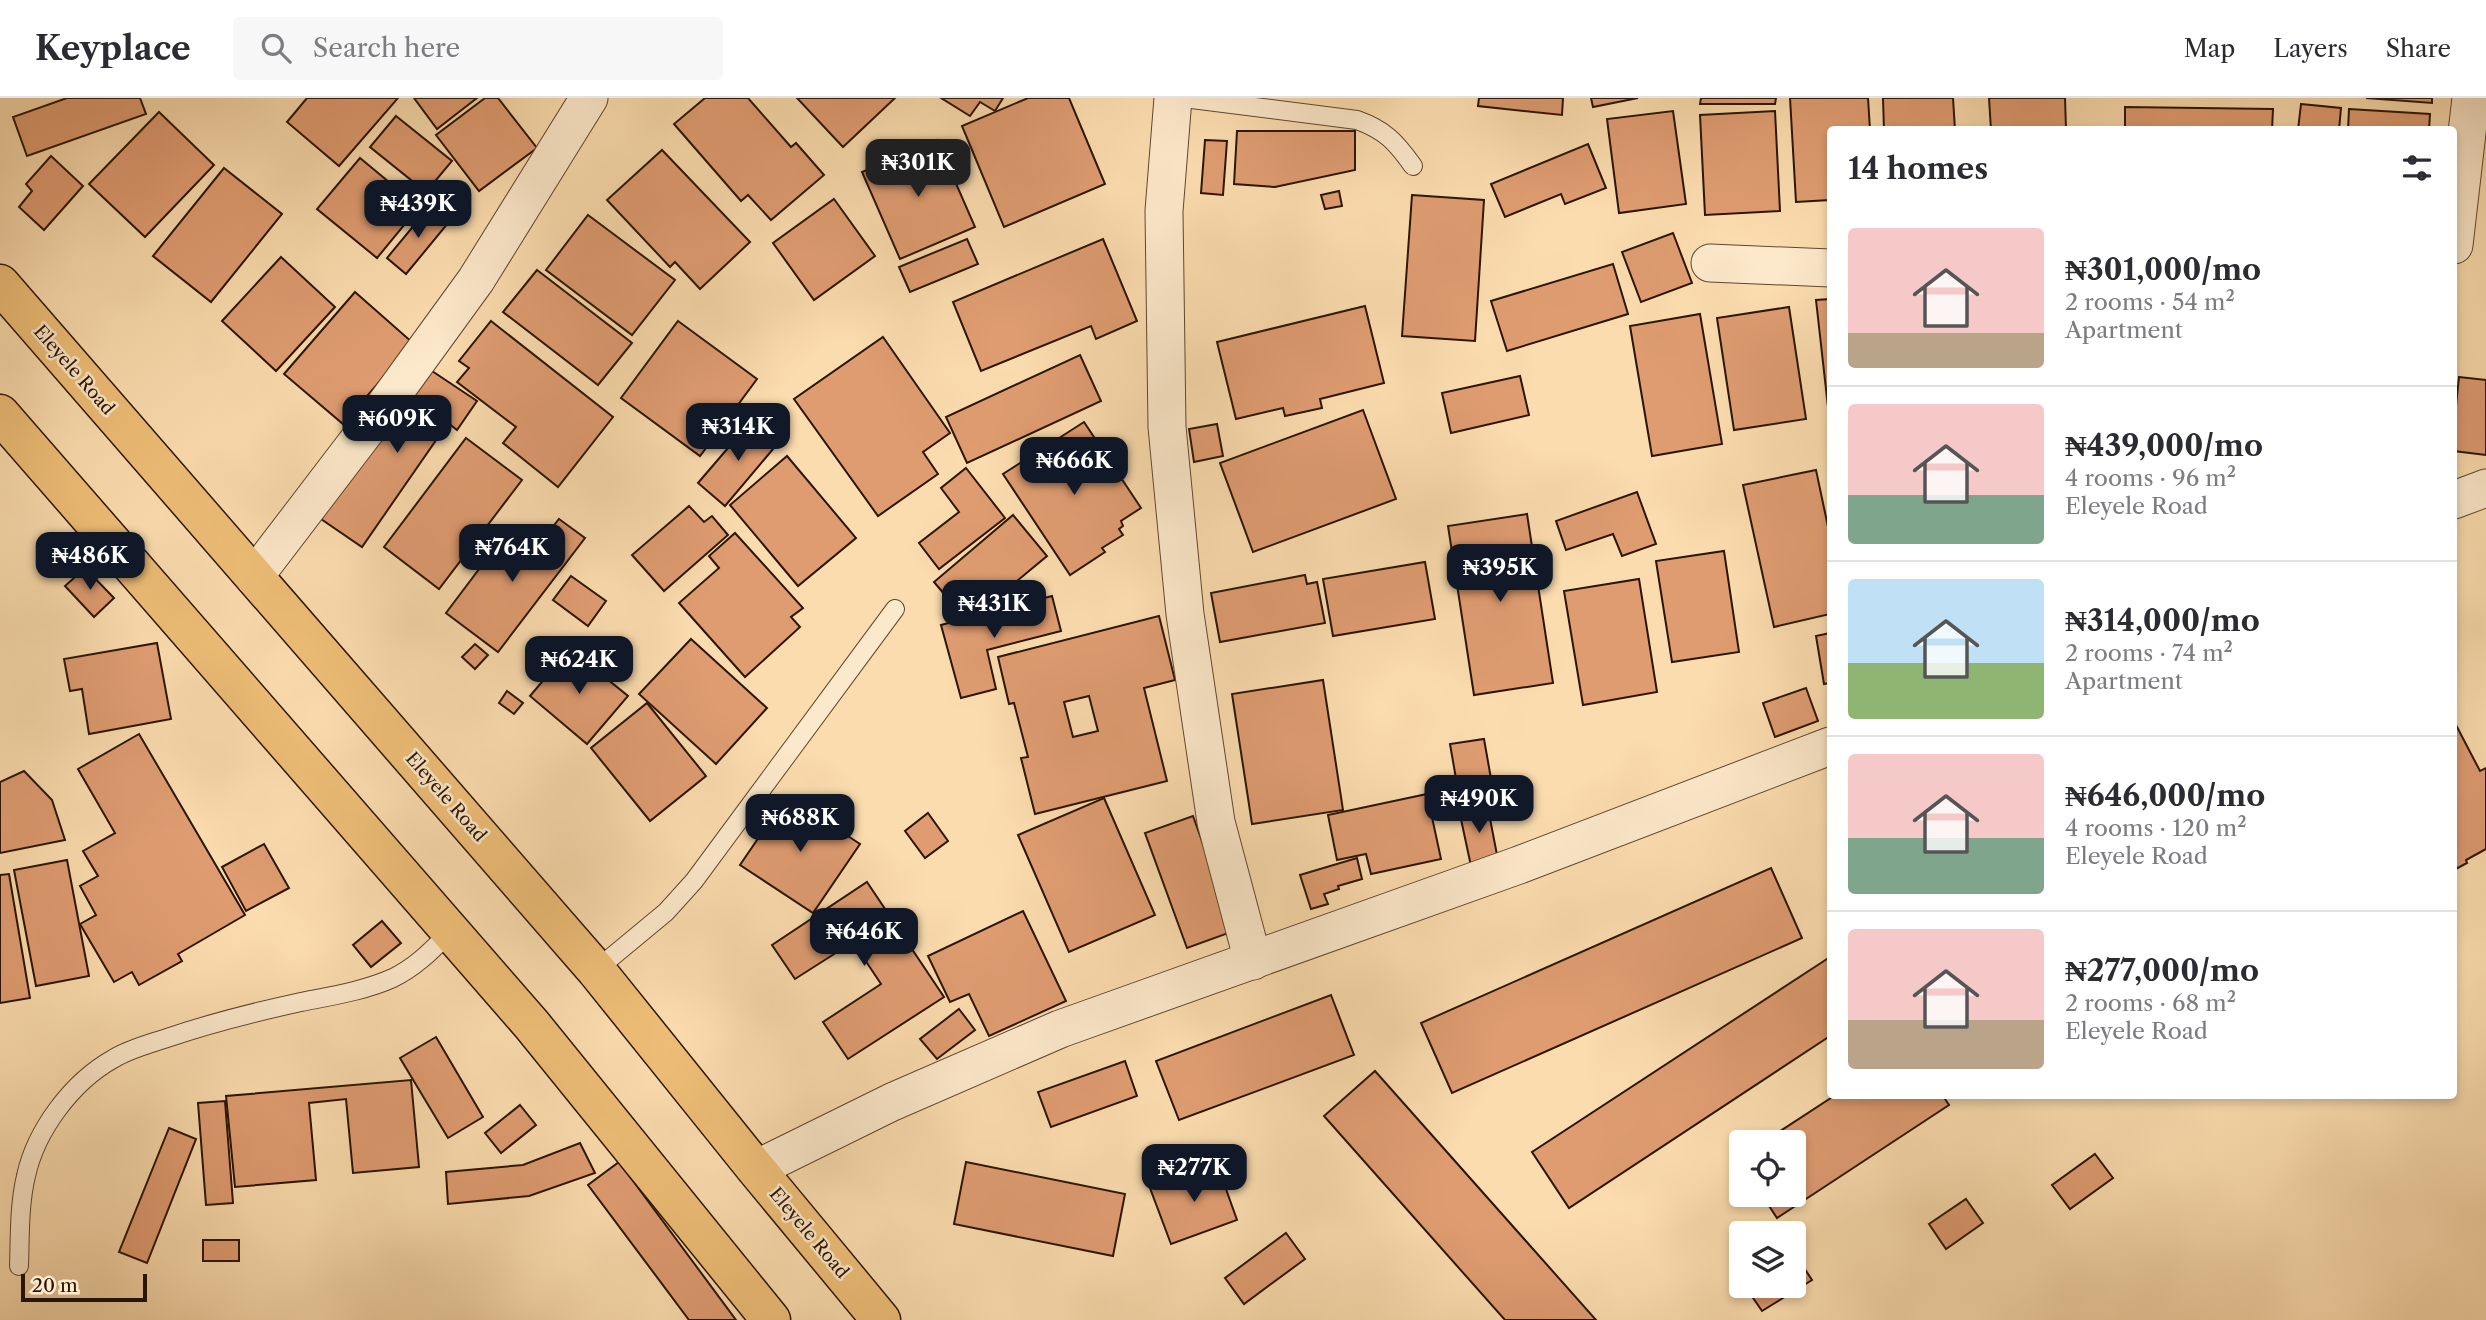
<!DOCTYPE html>
<html lang="en">
<head>
<meta charset="utf-8">
<style>
  body { margin:0; font-family:"Libre Caslon Text",serif; background:#f7f7f7; color:#2b2b33; height:100vh; display:flex; flex-direction:column; font-size:26px; white-space:nowrap }
  * { box-sizing:border-box; margin:0 }
  p { font-size:23px; color:#7c7c81 }
  .icon { flex:none; width:38px; height:38px; fill:none; stroke:currentColor; stroke-width:2; stroke-linecap:round; stroke-linejoin:round }
  .map { position:relative; flex:1; overflow:hidden }
  .panel { position:absolute; left:1827px; top:28px; width:630px; height:973px; display:flex; flex-direction:column; background:#fff; border-radius:7px; box-shadow:0 4px 10px #0003 }
  .panel>* { flex:none }
  .fabs { position:absolute; left:1729px; top:1032px; display:grid; gap:14px }
  .fabs a { display:grid; place-items:center; width:77px; height:77px; border-radius:7px; background:#fff; box-shadow:0 4px 10px #0003; font-size:35px }
  .scale { position:absolute; left:21px; bottom:18px; width:126px; box-sizing:border-box; padding-left:7px; border:4px solid #2b1503; border-top:0; font-size:19px; line-height:24px; white-space:nowrap; color:#2b1503; -webkit-text-stroke:5px #fce8ca; paint-order:stroke }
  .price { position:absolute; translate:-50% -60px; padding:0 16px; border-radius:14px; background:#111827; color:#fff; font-size:23px; line-height:46px; filter:drop-shadow(0 2px 4px #0008) }
  .price::after { content:''; position:absolute; left:50%; top:42px; width:21px; height:16px; margin-left:-10px; background:inherit; clip-path:polygon(0 0,100% 0,50% 100%) }
  .price.active { background:#222; color:#fff }
  ul { padding:0; list-style:none }
  li { display:flex; align-items:center; gap:21px; height:175px; padding:0 21px }
  li+li { border-top:2px solid #e1e1e2 }
  li span { display:grid; place-items:center; flex:none; width:196px; height:140px; border-radius:7px; color:#555 }
  li>.icon { margin-inline-start:auto }
  span .icon { width:84px; height:84px; fill:#fffc; stroke-width:1 }
  li b { font-size:30px }
  h2 { display:flex; justify-content:space-between; align-items:center; height:84px; padding:0 21px; font-size:30px }
  header { display:flex; align-items:center; gap:42px; box-sizing:border-box; height:98px; padding:0 35px; background:#fff; border-bottom:2px solid #e1e1e2 }
  header strong { font-size:33px }
  nav { display:flex; gap:38px; margin-inline-start:auto; font-size:24px }
  .search { width:490px; height:63px; background:#f7f7f7; display:flex; align-items:center; gap:18px; box-sizing:border-box; padding:0 24px; border-radius:7px; color:#7c7c81; font-size:26px }
  .map>svg:first-child { display:block }
  .building { fill:#df9c71; stroke:#2b1503; stroke-width:2; fill-rule:evenodd }
  .lines { fill:none; stroke-linecap:round; stroke-linejoin:round }
  .lane-casing { stroke:#5f472e; stroke-width:20 }
  .street-casing { stroke:#5f472e; stroke-width:39 }
  .primary-casing { stroke:#2b1503; stroke-width:41 }
  .lane { stroke:#fce8ca; stroke-width:18 }
  .street { stroke:#fce8ca; stroke-width:37 }
  .primary { stroke:#eebe77; stroke-width:38 }
  .labels { text-anchor:middle; dominant-baseline:central; stroke-width:5; stroke-linejoin:round; paint-order:stroke }
  .street-label { font-size:18px; fill:#2b1503; stroke:#fce8ca }
</style>
</head>
<body>
<header>
<strong>Keyplace</strong>
<div class="search"><svg class="icon" aria-label="search" viewBox="0 0 24 24"><circle cx="10" cy="10" r="6"/><path d="M15 15l6 6"/></svg>Search here</div>
<nav><a>Map</a><a>Layers</a><a>Share</a></nav>
</header>
<div class="map">
<svg width="2486" height="1222" viewBox="0 0 2486 1222">
  <rect width="100%" height="100%" fill="#fbdcae"/>
  <filter id="stains"><feTurbulence type="fractalNoise" baseFrequency=".00286" numOctaves="4"/><feColorMatrix values="0 0 0 0 .2 0 0 0 0 .09 0 0 0 0 .02 0 0 0 .5 -.17"/></filter>
  <radialGradient id="worn" r=".72"><stop offset=".6" stop-color="#630" stop-opacity="0"/><stop offset="1" stop-color="#630" stop-opacity=".3"/></radialGradient>
  <!-- building -->
  <g class="building">
    <path d="M67,0h73l6,16 -119,42 -14,-39z"/>
    <path d="M307,0h91l-59,68 -52,-44z"/>
    <path d="M414,0h63l-40,31z"/>
    <path d="M485,0h13l39,50 -58,43 -43,-56z"/>
    <path d="M705,0h43l43,49 5,-4 28,32 -53,45 -23,-25 -7,6 -67,-77z"/>
    <path d="M797,0h98l-52,49z"/>
    <path d="M941,0h62l-8,13 -15,-9 -10,14z"/>
    <path d="M1028,0h41l36,86 -101,43 -42,-101z"/>
    <path d="M1479,0h84l-1,17 -84,-9z"/>
    <path d="M1591,0h47l-45,9z"/>
    <path d="M1701,0h75l-1,6h-75z"/>
    <path d="M1790,0h78l2,32h-40v70l-34,2z"/>
    <path d="M1883,0h70l2,32h-71z"/>
    <path d="M1989,0h76l1,31 -75,1z"/>
    <path d="M2366,0h66v5z"/>
    <path d="M2301,6l40,4 -2,22h-41z"/>
    <path d="M2125,9l148,2 -1,21h-147z"/>
    <path d="M2349,11l81,5 -1,16h-81z"/>
    <path d="M1673,13l13,93 -67,9 -12,-94z"/>
    <path d="M1775,13l5,100 -75,4 -5,-100z"/>
    <path d="M159,14l55,53 -69,72 -56,-53z"/>
    <path d="M396,18l56,45 -26,31 -56,-45z"/>
    <path d="M1237,33h118v39l-80,17 -41,-3z"/>
    <path d="M937,42l38,87 -75,32 -38,-87z"/>
    <path d="M1205,42l22,1 -4,54 -22,-2z"/>
    <path d="M1588,46l18,44 -41,16 -4,-10 -56,23 -14,-33z"/>
    <path d="M662,52l88,92 -50,47 -25,-27 -5,5 -63,-67z"/>
    <path d="M51,58l32,30 -39,44 -25,-23 13,-16 -6,-7z"/>
    <path d="M360,60l59,49 -42,51 -60,-49z"/>
    <path d="M224,70l58,46 -71,88 -58,-46z"/>
    <path d="M1339,93l3,15 -17,3 -4,-14z"/>
    <path d="M1412,97l72,5 -9,141 -73,-5z"/>
    <path d="M834,101l41,57 -61,44 -41,-57z"/>
    <path d="M430,108l19,16 -43,52 -19,-16z"/>
    <path d="M588,117l87,65 -43,55 -86,-65z"/>
    <path d="M1673,135l19,50 -51,19 -19,-50z"/>
    <path d="M967,141l11,25 -68,28 -11,-25z"/>
    <path d="M1103,141l34,82 -41,18 -5,-13 -110,45 -28,-69z"/>
    <path d="M281,159l54,50 -59,64 -54,-50z"/>
    <path d="M1613,166l15,50 -121,37 -16,-50z"/>
    <path d="M537,172l95,73 -34,42 -95,-73z"/>
    <path d="M355,194l58,51 -70,81 -59,-50z"/>
    <path d="M1830,201v126l-14,-125z"/>
    <path d="M1365,208l19,77 -64,16 2,9 -37,8 -2,-8 -47,11 -19,-77z"/>
    <path d="M1789,209l17,112 -72,11 -17,-112z"/>
    <path d="M1700,216l22,130 -70,12 -22,-130z"/>
    <path d="M491,223l122,96 -55,70 -55,-44 13,-16 -59,-45 12,-14 -10,-7z"/>
    <path d="M678,223l79,58 -57,77 -79,-58z"/>
    <path d="M883,239l67,96 -27,19 15,22 -60,42 -84,-117z"/>
    <path d="M1080,257l21,46 -134,62 -21,-46z"/>
    <path d="M426,269l51,34 -20,29 -9,-7 -86,124 -41,-28z"/>
    <path d="M1520,278l9,39 -78,18 -9,-40z"/>
    <path d="M2459,279l27,3v75l-32,-4v-26z"/>
    <path d="M1363,312l33,89 -143,53 -33,-89z"/>
    <path d="M752,322l27,22 -54,64 -27,-23z"/>
    <path d="M1084,324l57,86 -20,13 2,5 -4,3 4,6 -21,13 3,4 -35,23 -67,-101z"/>
    <path d="M1217,326l6,32 -29,6 -5,-33z"/>
    <path d="M466,340l56,42 -83,109 -55,-42z"/>
    <path d="M787,358l69,82 -58,48 -68,-81z"/>
    <path d="M966,370l39,50 -66,51 -20,-26 40,-31 -18,-24z"/>
    <path d="M1816,372l14,66v78l-56,13 -31,-142z"/>
    <path d="M1637,394l19,52 -34,12 -9,-22 -47,16 -10,-29z"/>
    <path d="M689,408l15,16 8,-6 16,19 -64,56 -32,-36z"/>
    <path d="M1527,416l26,169 -79,12 -26,-169z"/>
    <path d="M1013,417l34,41 -65,54 -12,-13 -14,11 -22,-26z"/>
    <path d="M559,421l26,19 -87,114 -52,-39 61,-81 26,20z"/>
    <path d="M735,435l68,75 -12,9 9,10 -55,50 -66,-74 40,-35 -10,-12z"/>
    <path d="M57,441l14,13 -14,14 -13,-14z"/>
    <path d="M1724,453l15,101 -67,10 -16,-101z"/>
    <path d="M1425,464l10,57 -102,17 -10,-57z"/>
    <path d="M85,470l29,30 -20,19 -29,-31z"/>
    <path d="M1305,477l2,9 10,-2 8,41 -105,19 -9,-49z"/>
    <path d="M571,478l35,25 -18,25 -35,-26z"/>
    <path d="M1639,481l18,113 -74,13 -19,-114z"/>
    <path d="M1052,498l9,35 -74,19 9,39 -35,9 -20,-73z"/>
    <path d="M1159,518l16,64 -31,8 23,93 -132,33 -14,-56 7,-1 -14,-54 -5,1 -11,-47zM1089,598l9,35 -25,6 -9,-35z"/>
    <path d="M1830,535v50l-6,1 -8,-48z"/>
    <path d="M691,541l76,69 -51,56 -77,-70z"/>
    <path d="M157,545l14,76 -82,15 -7,-45 -12,2 -6,-32z"/>
    <path d="M475,546l13,11 -13,14 -13,-12z"/>
    <path d="M570,551l58,47 -41,48 -57,-48z"/>
    <path d="M1323,582l20,130 -91,14 -20,-130z"/>
    <path d="M1806,590l12,33 -43,16 -12,-34z"/>
    <path d="M507,593l16,12 -9,11 -15,-11z"/>
    <path d="M647,605l59,73 -56,45 -59,-73z"/>
    <path d="M2456,627l24,46 6,-3v81l-20,11 1,3 -13,7v-144z"/>
    <path d="M139,636l106,181 -67,39 4,7 -43,24 -7,-13 -18,10 -34,-58 16,-9 -16,-29 18,-10 -15,-25 32,-18 -37,-64z"/>
    <path d="M1484,641l9,51 -34,6 -9,-52z"/>
    <path d="M24,673l28,29 13,40 -65,13v-71z"/>
    <path d="M1427,696l14,65 -70,15 -5,-20 -29,6 -9,-45z"/>
    <path d="M787,698l73,48 -47,69 -73,-48z"/>
    <path d="M1104,700l51,117 -86,37 -51,-117z"/>
    <path d="M1487,705l11,57 -27,6 -12,-56z"/>
    <path d="M928,715l20,28 -23,17 -20,-27z"/>
    <path d="M1193,718l41,115 -47,17 -42,-115z"/>
    <path d="M264,746l25,44 -43,23 -24,-44z"/>
    <path d="M1357,760l5,21 -24,7 1,3 -15,5 4,10 -17,5 -11,-34z"/>
    <path d="M67,762l22,116 -53,10 -22,-116z"/>
    <path d="M1771,770l31,70 -350,155 -31,-70z"/>
    <path d="M9,776l21,124 -30,5v-128z"/>
    <path d="M867,784l77,115 -96,62 -25,-37 58,-38 -28,-42 -58,37 -23,-34z"/>
    <path d="M1023,813l43,90 -77,35 -20,-42 -19,8 -22,-46z"/>
    <path d="M382,823l19,22 -30,24 -18,-22z"/>
    <path d="M1830,859v79l-261,172 -37,-56z"/>
    <path d="M1331,897l23,60 -175,65 -23,-59z"/>
    <path d="M959,911l16,21 -38,29 -17,-20z"/>
    <path d="M436,939l47,80 -35,21 -48,-80z"/>
    <path d="M1125,963l12,35 -86,31 -13,-35z"/>
    <path d="M1375,973l221,249h-91l-181,-204z"/>
    <path d="M411,982l8,87 -66,6 -7,-74 -37,4 7,77 -81,7 -9,-91z"/>
    <path d="M1834,998h109l6,9 -172,113 -15,-23h32v-52h-32z"/>
    <path d="M225,1003l8,102 -27,2 -8,-102z"/>
    <path d="M520,1007l16,20 -35,28 -16,-20z"/>
    <path d="M169,1030l27,11 -49,124 -28,-11z"/>
    <path d="M580,1045l15,30 -66,23 -81,8 -2,-32 77,-7z"/>
    <path d="M2095,1056l18,24 -43,31 -18,-24z"/>
    <path d="M619,1064l117,158h-47l-101,-135z"/>
    <path d="M966,1064l159,32 -12,62 -159,-32z"/>
    <path d="M1217,1066l20,56 -66,24 -21,-56z"/>
    <path d="M1966,1101l17,24 -37,26 -17,-25z"/>
    <path d="M1286,1135l19,26 -61,45 -19,-26z"/>
    <rect x="203" y="1142" width="36" height="21"/>
    <path d="M1799,1162l13,20 -50,31 -13,-19 9,-6h36v-22z"/>
  </g>
  <g class="lines">
    <defs>
      <g id="lane">
        <path d="M1184,0l173,22c28,10 39,22 56,46"/>
        <path d="M596,872l70,-58 28,-31 201,-272"/>
        <path d="M19,1168c1,-29 0,-61 7,-90 10,-46 46,-94 87,-117 16,-10 36,-15 54,-21 44,-15 88,-26 134,-36 30,-6 63,-11 92,-24 23,-11 39,-28 58,-47"/>
      </g>
      <g id="street">
        <path d="M1173,0l-9,113 3,216 18,187 31,208 37,139"/>
        <path d="M2454,147l17,-147"/>
        <path d="M1710,165l120,5"/>
        <path d="M2454,402l32,-12"/>
        <path d="M254,479l129,-169 93,-128 113,-182"/>
        <path d="M756,1071l136,-67 168,-73 459,-164 311,-119"/>
      </g>
      <g id="primary">
        <path d="M0,186l596,686 160,199 125,151"/>
        <path d="M0,316l532,611 239,295"/>
      </g>
    </defs>
    <!-- lane casing -->
    <use href="#lane" class="lane-casing"/>
    <!-- street casing -->
    <use href="#street" class="street-casing"/>
    <!-- primary casing -->
    <use href="#primary" class="primary-casing"/>
    <!-- lane -->
    <use href="#lane" class="lane"/>
    <!-- street -->
    <use href="#street" class="street"/>
    <!-- primary -->
    <use href="#primary" class="primary"/>
  </g>
  <g class="labels">
    <!-- street labels -->
    <g class="street-label">
      <text transform="translate(74 272) rotate(49)">Eleyele Road</text>
      <text transform="translate(446 699) rotate(49)">Eleyele Road</text>
      <text transform="translate(809 1135) rotate(50)">Eleyele Road</text>
    </g>
  </g>
  <rect width="100%" height="100%" filter="url(#stains)"/>
  <rect width="100%" height="100%" fill="url(#worn)"/>
</svg>
<div class="fabs">
<a><svg class="icon" aria-label="locate" viewBox="0 0 24 24"><circle cx="12" cy="12" r="6"/><path d="M12 2v4M12 18v4M2 12h4M18 12h4"/></svg></a>
<a><svg class="icon" aria-label="layers" viewBox="0 0 24 24"><path d="M12 4l9 5-9 5-9-5zM3 14l9 5 9-5"/></svg></a>
</div>
<div class="scale">20 m</div>
<b class="price active" style="left:918px;top:101px">₦301K</b>
<b class="price" style="left:418px;top:142px">₦439K</b>
<b class="price" style="left:397px;top:357px">₦609K</b>
<b class="price" style="left:738px;top:365px">₦314K</b>
<b class="price" style="left:1074px;top:399px">₦666K</b>
<b class="price" style="left:512px;top:486px">₦764K</b>
<b class="price" style="left:90px;top:494px">₦486K</b>
<b class="price" style="left:1500px;top:506px">₦395K</b>
<b class="price" style="left:994px;top:542px">₦431K</b>
<b class="price" style="left:579px;top:598px">₦624K</b>
<b class="price" style="left:1479px;top:737px">₦490K</b>
<b class="price" style="left:800px;top:756px">₦688K</b>
<b class="price" style="left:864px;top:870px">₦646K</b>
<b class="price" style="left:1194px;top:1106px">₦277K</b>
<section class="panel">
<h2>14 homes<svg class="icon" aria-label="filters" viewBox="0 0 24 24"><path d="M4 7h16M4 17h16"/><circle cx="9" cy="7" r="2"/><circle cx="15" cy="17" r="2"/></svg></h2>
<ul>
<li><span style="background:linear-gradient(#f6c9c9 75%,#b9a48a 0)"><svg class="icon" aria-label="home" viewBox="0 0 24 24"><path d="M3 11l9-7 9 7M6 9v11h12V9"/></svg></span><div><b>₦301,000/mo</b><p>2 rooms · 54 m²</p><p>Apartment</p></div></li>
<li><span style="background:linear-gradient(#f6c9c9 65%,#7fa58c 0)"><svg class="icon" aria-label="home" viewBox="0 0 24 24"><path d="M3 11l9-7 9 7M6 9v11h12V9"/></svg></span><div><b>₦439,000/mo</b><p>4 rooms · 96 m²</p><p>Eleyele Road</p></div></li>
<li><span style="background:linear-gradient(#bfe0f5 60%,#8fb573 0)"><svg class="icon" aria-label="home" viewBox="0 0 24 24"><path d="M3 11l9-7 9 7M6 9v11h12V9"/></svg></span><div><b>₦314,000/mo</b><p>2 rooms · 74 m²</p><p>Apartment</p></div></li>
<li><span style="background:linear-gradient(#f6c9c9 60%,#7fa58c 0)"><svg class="icon" aria-label="home" viewBox="0 0 24 24"><path d="M3 11l9-7 9 7M6 9v11h12V9"/></svg></span><div><b>₦646,000/mo</b><p>4 rooms · 120 m²</p><p>Eleyele Road</p></div></li>
<li><span style="background:linear-gradient(#f6c9c9 65%,#b9a48a 0)"><svg class="icon" aria-label="home" viewBox="0 0 24 24"><path d="M3 11l9-7 9 7M6 9v11h12V9"/></svg></span><div><b>₦277,000/mo</b><p>2 rooms · 68 m²</p><p>Eleyele Road</p></div></li>
</ul>
</section>
</div>
</body>
</html>
